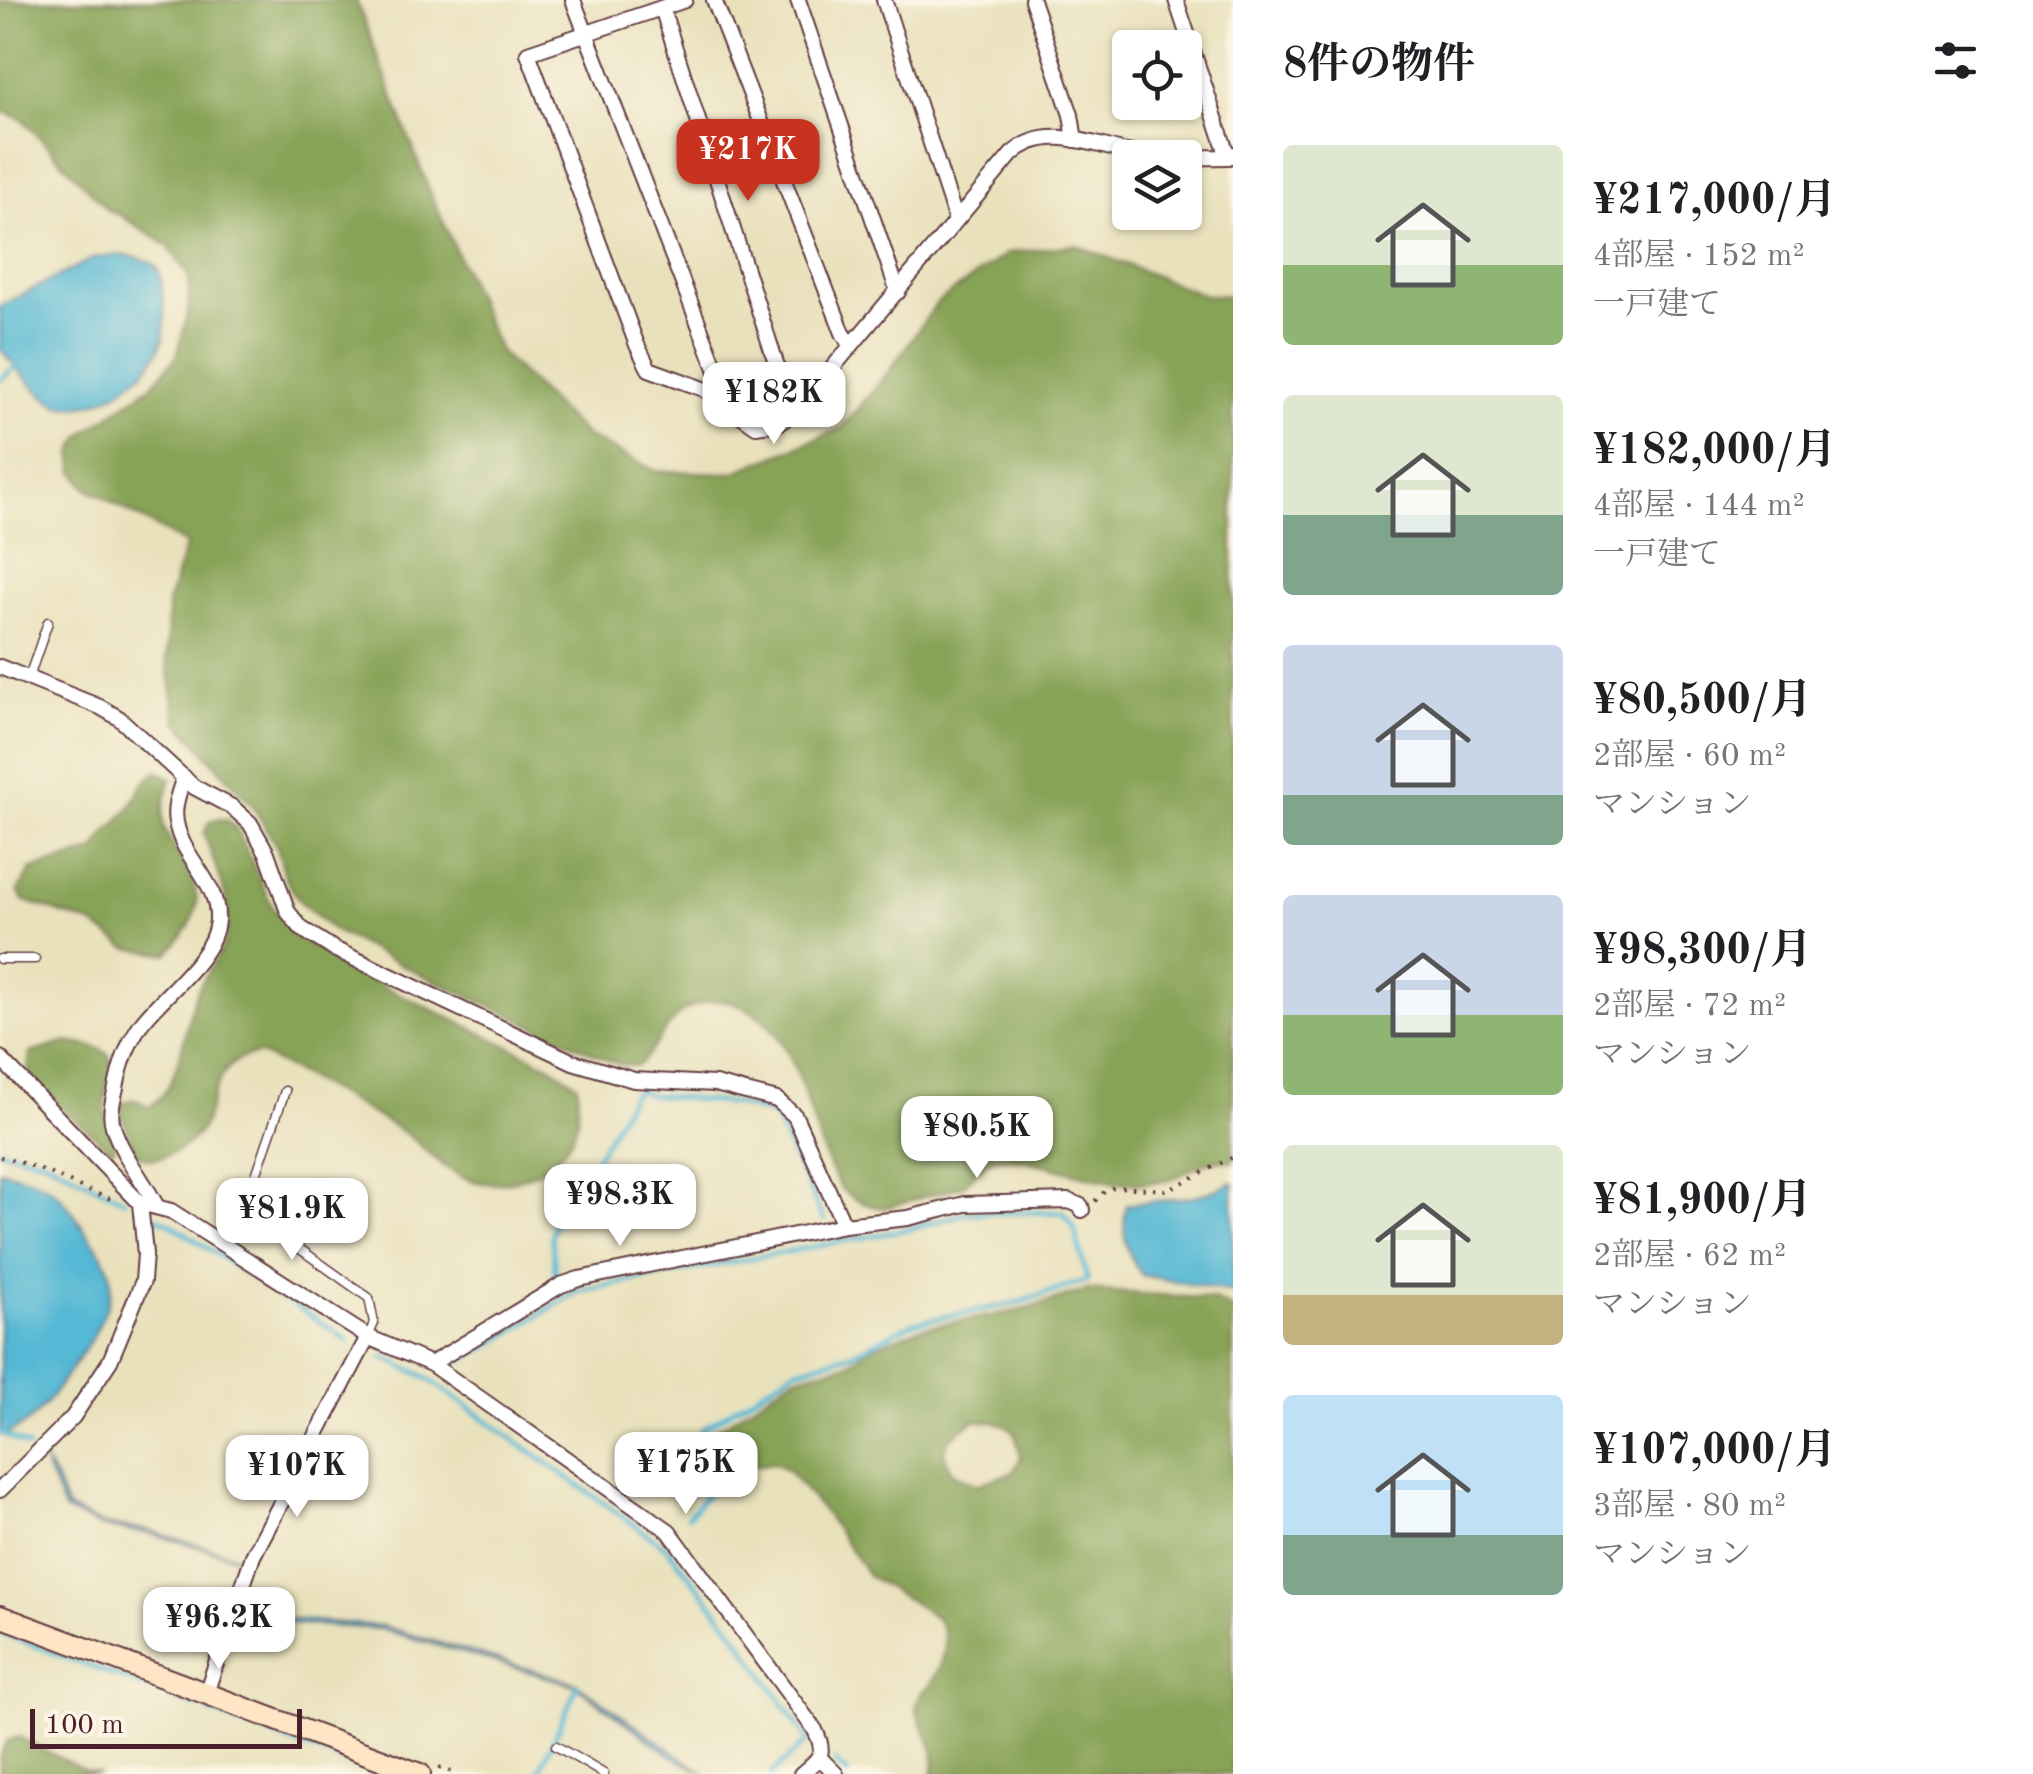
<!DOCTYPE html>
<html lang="ja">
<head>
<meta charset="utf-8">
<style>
  body { margin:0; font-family:"Old Standard TT","Noto Serif JP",serif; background:#f6f6f6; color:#202124; height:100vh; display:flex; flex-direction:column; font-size:38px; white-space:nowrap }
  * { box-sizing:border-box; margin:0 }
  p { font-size:32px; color:#757577 }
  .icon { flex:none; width:55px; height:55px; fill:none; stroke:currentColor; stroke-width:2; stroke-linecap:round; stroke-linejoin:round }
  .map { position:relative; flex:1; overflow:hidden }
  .panel { display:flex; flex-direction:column; background:#fff; width:800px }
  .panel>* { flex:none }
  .fabs { position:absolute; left:1112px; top:30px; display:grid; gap:20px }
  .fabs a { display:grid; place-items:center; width:90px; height:90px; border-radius:10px; background:#fff; box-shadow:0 2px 8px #0004; font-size:50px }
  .scale { position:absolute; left:30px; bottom:25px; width:272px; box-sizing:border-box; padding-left:10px; border:5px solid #4a1f2b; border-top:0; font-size:28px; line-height:35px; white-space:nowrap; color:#4a1f2b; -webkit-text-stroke:8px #fcf5e5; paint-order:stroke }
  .price { position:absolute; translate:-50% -85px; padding:0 22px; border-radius:20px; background:#fff; color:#222; font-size:32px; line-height:65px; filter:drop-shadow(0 2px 5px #0008) }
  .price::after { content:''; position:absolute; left:50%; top:60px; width:30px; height:22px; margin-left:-15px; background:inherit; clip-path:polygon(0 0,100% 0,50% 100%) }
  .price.on { background:#c8321e; color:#fff }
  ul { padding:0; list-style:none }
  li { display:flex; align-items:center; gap:30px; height:250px; padding:0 50px }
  li span { display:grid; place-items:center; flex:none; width:280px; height:200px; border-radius:10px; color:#555 }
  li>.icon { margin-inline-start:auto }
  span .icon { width:120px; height:120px; fill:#fffc; stroke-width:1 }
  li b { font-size:42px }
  h2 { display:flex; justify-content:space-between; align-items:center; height:120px; padding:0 50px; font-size:42px }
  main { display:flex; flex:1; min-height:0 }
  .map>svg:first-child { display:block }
  .forest { fill:#87a356; stroke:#686140; stroke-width:2.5; fill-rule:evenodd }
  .water { fill:#55b8d4; stroke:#506c80; stroke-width:2.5 }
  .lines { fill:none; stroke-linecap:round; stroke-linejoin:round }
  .stream { stroke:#55b8d4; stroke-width:5 }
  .lane-casing { stroke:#623c41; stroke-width:11 }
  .street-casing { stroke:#623c41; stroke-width:18 }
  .secondary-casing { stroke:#623c41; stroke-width:24 }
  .path { stroke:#623c41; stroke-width:4; stroke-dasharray:2.5 8; stroke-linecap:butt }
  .lane { stroke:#fff; stroke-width:8 }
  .street { stroke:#fff; stroke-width:14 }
  .secondary { stroke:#fde5c5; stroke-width:20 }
</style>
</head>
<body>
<main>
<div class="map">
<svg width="1233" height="1774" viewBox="0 0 1233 1774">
  <rect width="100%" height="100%" fill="#fcf5e5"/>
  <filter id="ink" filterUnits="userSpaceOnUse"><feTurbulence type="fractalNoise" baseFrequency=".01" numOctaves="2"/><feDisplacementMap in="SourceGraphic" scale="20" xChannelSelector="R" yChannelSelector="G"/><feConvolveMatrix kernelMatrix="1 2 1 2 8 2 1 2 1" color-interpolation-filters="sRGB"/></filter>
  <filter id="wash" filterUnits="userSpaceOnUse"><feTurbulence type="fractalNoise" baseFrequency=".0048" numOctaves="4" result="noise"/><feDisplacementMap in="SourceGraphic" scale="40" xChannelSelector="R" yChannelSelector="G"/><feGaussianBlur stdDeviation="2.25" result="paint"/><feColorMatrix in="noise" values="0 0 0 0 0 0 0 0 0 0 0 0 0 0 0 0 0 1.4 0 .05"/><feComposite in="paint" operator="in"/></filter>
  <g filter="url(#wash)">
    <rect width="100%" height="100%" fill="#e9e1bc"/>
    <!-- forest -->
    <g class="forest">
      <path d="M0,0h356l71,185 73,168 86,83 70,35 77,2 109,-45 51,-62 44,-63 71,-50 68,-8 128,50 29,1v865c-32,-5 -45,16 -73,21 -38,6 -80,-8 -116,-17 -15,-3 -32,-9 -47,-7 -16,3 -22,20 -35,28l-77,22c-16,-1 -38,-10 -47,-24 -33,-56 -33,-159 -105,-181 -17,-5 -37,-1 -52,10 -18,13 -26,39 -44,53l-20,-2 -197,-90 -87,-44 -32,-28 -15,-22 -8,-31 -25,-43 -76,-85 -10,-59 1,-60 18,-58 -101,-57 -11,-17 -1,-18 9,-17 70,-50 25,-29 12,-49v-31l-21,-30 -48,-31 -11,-4 -87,-92 -22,-9z"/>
      <path d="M157,772l14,6c-4,15 -10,30 -8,46 2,9 9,19 14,27 29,50 26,60 -9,103l-41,-6 -35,-24 -69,-24 -5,-9 14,-22 64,-19c8,-17 19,-25 31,-39 11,-13 14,-31 30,-39z"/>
      <path d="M217,819l10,1 10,9 35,77 18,25 63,41 198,94 26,18c1,12 2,26 0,38 -10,46 -71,73 -112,56 -24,-10 -41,-32 -62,-46 -46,-28 -95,-54 -143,-78 -11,2 -21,3 -29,11 -29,28 -11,66 -59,88 -14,7 -23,8 -37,0l-15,-43 2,-7 13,-4 14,8c34,-20 33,-79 47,-113 8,-20 29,-41 31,-63 5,-34 -13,-66 -23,-98l6,-11z"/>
      <path d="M68,1042c13,3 30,3 39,12 11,9 0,25 -1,38 -3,20 3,36 9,55l-4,3 -66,-56 -17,-23 2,-18z"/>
      <path d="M1088,1290l125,9 20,10v465h-301c10,-39 -22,-50 -14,-74 2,-8 10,-11 14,-18 14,-22 19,-44 4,-65l-67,-41 -42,-60 -38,-45 -15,-8 -44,6c-14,-10 -19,-24 -13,-40l77,-52 54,-13 24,-17 50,-19 100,-18zM974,1420c35,4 40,1 47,37l-8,15 -36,13 -25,-13 -8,-19 4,-13z"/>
      <path d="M19,1737l65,33 15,4h-99v-19l7,-14z"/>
    </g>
    <!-- water -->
    <g class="water">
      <path d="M116,255c12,1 27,2 37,9 9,6 8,19 9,28 2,17 5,38 -1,53 -12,34 -71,73 -106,58 -20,-10 -40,-38 -55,-54v-43l94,-48z"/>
      <path d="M0,1170c50,13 56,16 84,59 9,13 20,25 25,40 11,35 -27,85 -46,111 -17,24 -33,49 -63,55z"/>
      <path d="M1233,1182v110l-91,-17c-17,-21 -21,-45 -15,-70 39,-7 69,-3 106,-23z"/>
      <path d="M43,1459l12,19 11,29 37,18 44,5 91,27 -91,-24 -46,-6 -37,-17z"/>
      <path d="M245,1616l137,10 194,57 129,91 -32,-17 -98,-72 -194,-56 -82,-5z"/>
    </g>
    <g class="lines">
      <!-- stream -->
      <g class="stream">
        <path d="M0,380l18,-15"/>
        <path d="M638,1090l11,5 88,9 37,12 50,104"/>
        <path d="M0,1150l45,10 79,40"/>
        <path d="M156,1217l12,5 181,119"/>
        <path d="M556,1277l-5,-41 7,-31 8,-11 16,-12 50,-87 7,-5"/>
        <path d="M383,1357l41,19 243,172 63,78 78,114 -37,34"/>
        <path d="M451,1364l34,-16 93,-57 336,-63 52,-15 97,-1 11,15 13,51"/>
        <path d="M0,1432l28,15"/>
        <path d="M688,1516l30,-35 -19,-41 3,-11 93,-59 57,-16 61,-31 104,-20 71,-23"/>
        <path d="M0,1633l196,73"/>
        <path d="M208,1711l172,63"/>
        <path d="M835,1761l13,13"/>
        <path d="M538,1774l40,-89"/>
      </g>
    </g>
  </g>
  <g filter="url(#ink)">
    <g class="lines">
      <defs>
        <g id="lane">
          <path d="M28,680l20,-58"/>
          <path d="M0,959h35"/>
          <path d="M285,1091l-32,93 9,38 107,76 5,25 -6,14"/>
          <path d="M556,1746l48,28"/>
        </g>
        <g id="street">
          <path d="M573,0l149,384v18"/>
          <path d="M685,0l-157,53 109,292 12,24 55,20 52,37 23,-3 19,-14 214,-255c39,-35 91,-3 136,2 26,3 54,1 80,1l5,-3"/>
          <path d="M714,0l129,333 8,13"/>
          <path d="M798,0l100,292"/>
          <path d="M884,0l72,220"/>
          <path d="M1032,0l39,115 4,25"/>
          <path d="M1176,0l52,157"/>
          <path d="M662,8l130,405"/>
          <path d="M0,667l100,40 19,11 75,69 38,20 18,16 17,30 21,59 14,17 32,20 239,113 61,18 81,4 62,16 18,16 49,109"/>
          <path d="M0,1058l140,145 31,8 197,126 63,27 238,167 146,199c12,25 5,28 -14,44"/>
          <path d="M157,1207c-13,-26 -36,-53 -44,-81 -4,-12 0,-26 3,-38 4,-22 12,-45 25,-64 22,-30 74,-66 76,-104 2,-39 -35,-61 -41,-98 -3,-15 3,-30 8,-45"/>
          <path d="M431,1364l130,-79 18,-6 265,-54 64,-7 57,-14 104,-3 12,5 1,4"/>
          <path d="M0,1490l73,-73 37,-56 33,-80 2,-27 -5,-51"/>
          <path d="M206,1693l47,-137 115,-219"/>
          <path d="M820,1758l16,16"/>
        </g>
        <path id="secondary" d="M0,1616l420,158"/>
      </defs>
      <!-- lane casing -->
      <use href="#lane" class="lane-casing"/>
      <!-- street casing -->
      <use href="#street" class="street-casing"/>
      <!-- secondary casing -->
      <use href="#secondary" class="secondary-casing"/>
      <!-- path -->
      <g class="path">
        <path d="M0,1157c41,9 76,30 116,44"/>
        <path d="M1095,1201l11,-11 9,-3 53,3 65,-33"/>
        <path d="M439,1767l18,7"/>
      </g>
      <!-- lane -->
      <use href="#lane" class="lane"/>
      <!-- street -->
      <use href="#street" class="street"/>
      <!-- secondary -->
      <use href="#secondary" class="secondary"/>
    </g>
  </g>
</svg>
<div class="fabs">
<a><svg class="icon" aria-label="locate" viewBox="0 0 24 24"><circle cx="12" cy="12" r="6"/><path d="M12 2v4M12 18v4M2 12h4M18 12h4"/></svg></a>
<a><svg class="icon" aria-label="layers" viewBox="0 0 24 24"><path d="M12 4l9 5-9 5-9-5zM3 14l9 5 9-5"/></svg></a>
</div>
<div class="scale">100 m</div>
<b class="price on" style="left:748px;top:204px">¥217K</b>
<b class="price" style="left:774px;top:447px">¥182K</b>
<b class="price" style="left:977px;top:1181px">¥80.5K</b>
<b class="price" style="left:620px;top:1249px">¥98.3K</b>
<b class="price" style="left:292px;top:1263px">¥81.9K</b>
<b class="price" style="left:686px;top:1517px">¥175K</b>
<b class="price" style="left:297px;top:1520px">¥107K</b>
<b class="price" style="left:219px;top:1672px">¥96.2K</b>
</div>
<section class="panel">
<h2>8件の物件<svg class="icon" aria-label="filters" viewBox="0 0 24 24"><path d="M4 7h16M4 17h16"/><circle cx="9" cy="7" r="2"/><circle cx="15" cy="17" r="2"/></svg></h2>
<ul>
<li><span style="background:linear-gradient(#dfe7d0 60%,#8fb573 0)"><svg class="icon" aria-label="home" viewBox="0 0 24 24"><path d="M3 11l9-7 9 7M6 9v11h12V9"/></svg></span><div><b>¥217,000/月</b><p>4部屋 · 152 m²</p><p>一戸建て</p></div></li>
<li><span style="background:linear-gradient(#dfe7d0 60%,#7fa58c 0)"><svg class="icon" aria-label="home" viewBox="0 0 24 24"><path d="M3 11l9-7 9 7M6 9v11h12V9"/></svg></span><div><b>¥182,000/月</b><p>4部屋 · 144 m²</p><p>一戸建て</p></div></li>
<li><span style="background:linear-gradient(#c9d6e8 75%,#7fa58c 0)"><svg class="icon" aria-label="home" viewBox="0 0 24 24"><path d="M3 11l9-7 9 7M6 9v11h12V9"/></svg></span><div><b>¥80,500/月</b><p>2部屋 · 60 m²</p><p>マンション</p></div></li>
<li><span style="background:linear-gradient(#c9d6e8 60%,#8fb573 0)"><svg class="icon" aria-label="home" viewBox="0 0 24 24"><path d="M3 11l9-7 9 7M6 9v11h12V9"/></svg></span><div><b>¥98,300/月</b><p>2部屋 · 72 m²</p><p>マンション</p></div></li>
<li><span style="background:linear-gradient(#dfe7d0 75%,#c2b280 0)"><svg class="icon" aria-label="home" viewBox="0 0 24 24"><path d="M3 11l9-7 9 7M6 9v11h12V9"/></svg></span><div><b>¥81,900/月</b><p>2部屋 · 62 m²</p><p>マンション</p></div></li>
<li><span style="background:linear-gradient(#bfe0f5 70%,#7fa58c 0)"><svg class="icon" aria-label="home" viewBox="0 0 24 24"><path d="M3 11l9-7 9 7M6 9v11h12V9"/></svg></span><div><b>¥107,000/月</b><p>3部屋 · 80 m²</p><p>マンション</p></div></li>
</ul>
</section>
</main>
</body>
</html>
